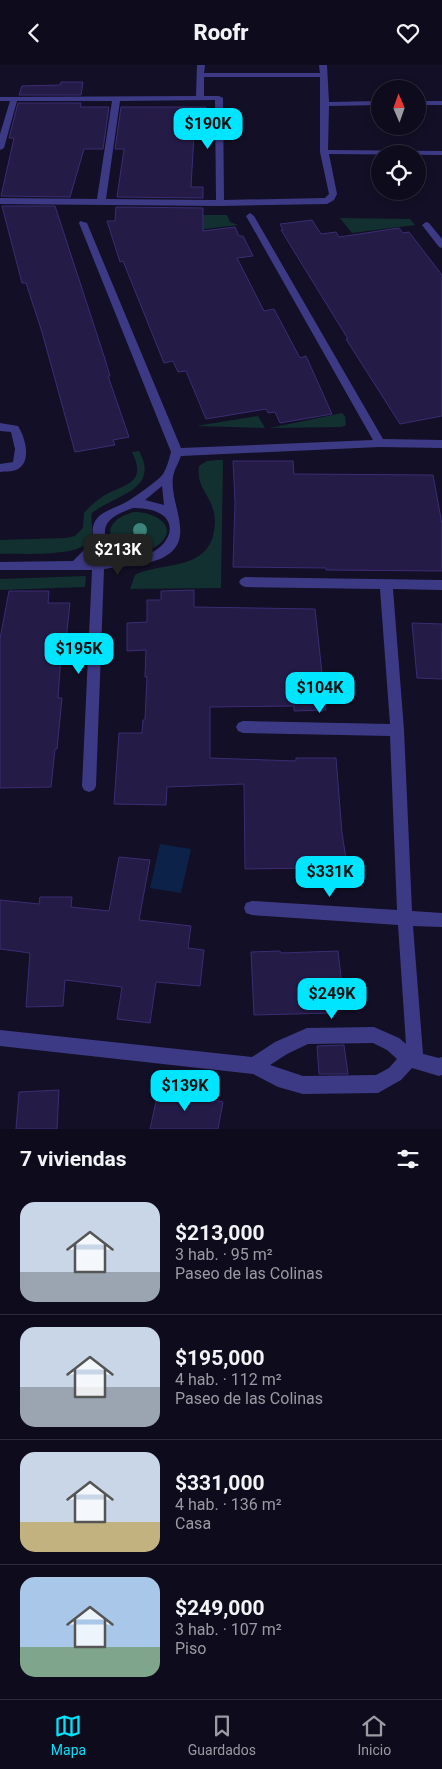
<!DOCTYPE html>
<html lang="es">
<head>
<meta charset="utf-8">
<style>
  body { margin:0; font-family:Roboto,sans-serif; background:#1c1929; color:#f1f3f6; height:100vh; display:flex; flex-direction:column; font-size:19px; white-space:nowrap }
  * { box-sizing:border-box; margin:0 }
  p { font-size:16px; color:#9b9ba3 }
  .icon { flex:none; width:28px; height:28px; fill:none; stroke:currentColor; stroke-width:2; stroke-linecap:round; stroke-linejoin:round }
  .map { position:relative; height:1064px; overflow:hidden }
  .sheet { display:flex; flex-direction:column; background:#0e0b1c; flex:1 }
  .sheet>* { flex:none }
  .needle { width:32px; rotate:358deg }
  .controls { position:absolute; left:371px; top:15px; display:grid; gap:10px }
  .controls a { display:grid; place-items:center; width:55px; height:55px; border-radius:50%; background:#0e0b1c; box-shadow:0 2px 8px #0003,0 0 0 1px #2e2b3b; font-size:25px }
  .price { position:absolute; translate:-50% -42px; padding:0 11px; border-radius:10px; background:#00e5ff; color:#111; font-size:16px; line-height:32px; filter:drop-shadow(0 1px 2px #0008) }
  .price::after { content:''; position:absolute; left:50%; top:30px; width:15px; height:11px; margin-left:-8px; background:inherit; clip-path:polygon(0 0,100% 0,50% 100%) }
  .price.selected { background:#222; color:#fff }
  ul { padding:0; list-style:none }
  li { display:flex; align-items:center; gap:15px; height:125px; padding:0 20px }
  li+li { border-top:1px solid #2e2b3b }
  li span { display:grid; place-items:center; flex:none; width:140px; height:100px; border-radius:15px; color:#555 }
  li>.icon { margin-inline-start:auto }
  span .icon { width:60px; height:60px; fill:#fffc; stroke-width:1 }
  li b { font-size:21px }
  h2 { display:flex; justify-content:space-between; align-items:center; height:60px; padding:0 20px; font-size:21px }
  header { display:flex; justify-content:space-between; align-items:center; height:65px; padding:0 20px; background:#0e0b1c; font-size:22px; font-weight:800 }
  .tab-bar { display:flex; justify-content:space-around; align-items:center; height:70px; border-top:1px solid #2e2b3b; background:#0e0b1c; font-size:14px; color:#9b9ba3 }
  .tab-bar a { display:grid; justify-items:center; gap:2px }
  .tab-bar .selected { color:#00e5ff }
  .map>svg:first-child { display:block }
  .green { fill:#12302f }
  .water { fill:#0c2248 }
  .building { fill:#241b47; stroke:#3b2d73 }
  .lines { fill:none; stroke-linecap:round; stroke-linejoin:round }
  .minor { fill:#3d3a85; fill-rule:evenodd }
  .tree { fill:#3d827b }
</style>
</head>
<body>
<header><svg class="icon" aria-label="back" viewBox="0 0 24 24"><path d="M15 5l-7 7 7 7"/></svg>Roofr<svg class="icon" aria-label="heart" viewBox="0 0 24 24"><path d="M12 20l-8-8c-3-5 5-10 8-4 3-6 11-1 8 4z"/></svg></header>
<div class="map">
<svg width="442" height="1064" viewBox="0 0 442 1064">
  <rect width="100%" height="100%" fill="#130f26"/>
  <!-- green -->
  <g class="green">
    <path d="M172,150h55l3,7 8,3 -57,7z"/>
    <path d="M340,153l70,1 5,6 -63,8z"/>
    <path d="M342,348l3,3 1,9 -4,2 -72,1z"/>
    <path d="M258,351l7,12 -69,-2z"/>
    <path d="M139,386c22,39 -25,44 -47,62 -2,9 3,19 -2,27 -10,18 -71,13 -90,14v-14l65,-2 10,-2 8,-8 1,-15c6,-7 13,-13 21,-18 22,-12 42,-12 27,-43z"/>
    <path d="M217,395h6l-2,128 -91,1 5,-14c25,-13 68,-4 78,-39 2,-9 3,-18 0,-27 -5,-17 -17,-23 -14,-43l8,-5z"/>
    <path d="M134,447c18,-1 48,14 24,33 -31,24 -76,-19 -24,-33z"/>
    <path d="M86,511l-1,11 -85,3v-11z"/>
  </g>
  <!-- water -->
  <path class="water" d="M160,779l31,5 -10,44 -31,-5z"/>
  <!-- building -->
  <g class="building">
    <path d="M61,17h22l-2,13h-62l3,-9 38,-1z"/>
    <path d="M18,38h63l-1,4h29l-6,42h-19l-14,48 -69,-1 13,-58h-5z"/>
    <path d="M121,42h85l-1,27h-11l-3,53h12v11l-86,-1 7,-48h-9z"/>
    <path d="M2,141h53l49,150 6,20h-2l21,61 -16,3 2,5 -40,7 -33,-120 -16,-49h-4z"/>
    <path d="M116,142l87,1v23l32,-4 4,9h4l10,20 -16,2 27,53 10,-2 26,49 6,-2 26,58 -52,9 -5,-11 -7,1 -2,-4 -60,10 -20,-48 -8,1 -5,-11 -9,2 -41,-102 -3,1 -13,-41h8z"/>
    <path d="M312,155l9,14 15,-2 3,5 60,-9 4,5 6,-1 33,43v141l-42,8 -54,-85h2l-67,-109h2l-3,-6z"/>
    <path d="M233,396h60l1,13 139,1 9,49v47l-116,-1v-2l-93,-1 2,-65z"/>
    <path d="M194,525v17l121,2 11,101 -32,1v-5l-84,1v51l86,3v-3h40l6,75 5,32 -30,3 -72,1 -1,-85 -77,3 -1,18 -52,-1 5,-71h23l1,-13h2l2,-43h-2l1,-27 -19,1v-28l20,-1v-22h14v-9z"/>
    <path d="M9,526h40l-1,12h22l-4,37 -4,1 -4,57h4l-5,51h-2l-4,38 -51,1v-149z"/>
    <path d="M412,558l30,1v55l-25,-1z"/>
    <path d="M119,792l31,3 -11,60 52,6 -3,22 16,2 -4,36 -44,-4 -6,41 -33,-4 5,-32 -57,-7 -2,26 -37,1 4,-54 -30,-4v-49l39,4 1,-7h32l-1,10 38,4z"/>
    <path d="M280,886l1,2 57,-2 5,43h-13l2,19 -78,2 -3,-63z"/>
    <path d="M344,980l4,29h-29l-2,-28z"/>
    <path d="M159,1023l64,14 -5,27h-68z"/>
    <path d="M59,1025l-2,39h-41l3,-37z"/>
  </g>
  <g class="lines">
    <!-- minor -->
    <g class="minor">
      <path d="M197,0h8l-1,8h116l-1,-8h8l2,37 51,-1v4l-51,1 -1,44 114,1v4l-113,-1 8,40 -3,6 -7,4 -107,2 -220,-2v-6l97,1 15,-98h-95l-13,47 -4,2v-16l10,-33h-10v-4l196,-1zM204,12h116v75l9,42 -4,4 -101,2 -1,-102 -4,-2h-15zM215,35l1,100 -110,-1 14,-98z"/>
      <rect x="418" y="36" width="24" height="4"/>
      <path d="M250,148l4,3 129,223 59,1v8l-62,-1 -199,9c-2,6 -7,14 -8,21 -4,29 26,65 -13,82 -17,7 -38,7 -56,10l-8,217 -2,4 -5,2 -5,-2 -2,-4 10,-216h-92v-8l73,-1 21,-21c-7,-28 18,-29 34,-39 8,-5 30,-20 35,-27 4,-6 6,-15 8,-22l-92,-229 1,-2 7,2 94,225 192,-8 -127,-224zM162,421l2,19 -19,-5zM133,443c70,0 26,68 -17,42 -5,-2 -8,-7 -10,-11 -6,-19 13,-26 27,-31zM100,484l12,10 -24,2z"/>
      <path d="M426,157l3,1 13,16v9l-3,-1 -17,-22z"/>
      <path d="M0,358l18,3c7,11 15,37 -2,44 -5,2 -11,1 -16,2v-8l13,-2 2,-13 -4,-17 -11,-1z"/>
      <path d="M245,512l197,3v10l-49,-1 11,141 8,181 30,2v14l-29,-1 10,128 16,4 3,-1v18l-3,1 -27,-8 -11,12 -23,13 -75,1 -25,-7 -25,-13 -253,-28v-16l252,27 23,-15 32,-14 67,-1 25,11 7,6 -8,-119 -146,-10 -6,-2 -2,-5 2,-5 6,-2 145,9 -7,-174 -147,-3 -5,-2 -2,-4 2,-4 5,-2 147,3 -10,-135 -135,-2 -4,-2 -2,-3 2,-3zM373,978l14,7 10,9 -8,9 -13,7 -73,1 -33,-11 17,-11 21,-10z"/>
    </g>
  </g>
  <!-- trees -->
  <circle class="tree" cx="140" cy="465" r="7"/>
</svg>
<div class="controls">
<a><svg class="needle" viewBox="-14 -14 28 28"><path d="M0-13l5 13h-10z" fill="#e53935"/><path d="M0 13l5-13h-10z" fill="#9b9ba3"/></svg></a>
<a><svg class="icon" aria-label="locate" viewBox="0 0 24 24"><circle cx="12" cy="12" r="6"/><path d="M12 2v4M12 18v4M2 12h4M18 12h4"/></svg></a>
</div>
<b class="price" style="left:208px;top:85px">$190K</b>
<b class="price selected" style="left:118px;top:511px">$213K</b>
<b class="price" style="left:79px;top:610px">$195K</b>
<b class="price" style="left:320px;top:649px">$104K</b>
<b class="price" style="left:330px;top:833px">$331K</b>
<b class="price" style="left:332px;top:955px">$249K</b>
<b class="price" style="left:185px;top:1047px">$139K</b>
</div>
<section class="sheet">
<h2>7 viviendas<svg class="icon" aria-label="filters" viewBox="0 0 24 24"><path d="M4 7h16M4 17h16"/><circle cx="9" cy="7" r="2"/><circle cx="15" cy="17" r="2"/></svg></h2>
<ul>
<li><span style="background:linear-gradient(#c9d6e8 70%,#9aa5b1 0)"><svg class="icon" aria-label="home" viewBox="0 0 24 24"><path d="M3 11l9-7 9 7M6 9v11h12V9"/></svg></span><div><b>$213,000</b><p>3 hab. · 95 m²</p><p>Paseo de las Colinas</p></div></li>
<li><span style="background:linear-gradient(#c9d6e8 60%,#9aa5b1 0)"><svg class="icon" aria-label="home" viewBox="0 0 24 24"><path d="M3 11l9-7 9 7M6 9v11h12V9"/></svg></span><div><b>$195,000</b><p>4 hab. · 112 m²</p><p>Paseo de las Colinas</p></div></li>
<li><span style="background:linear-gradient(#c9d6e8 70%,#c2b280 0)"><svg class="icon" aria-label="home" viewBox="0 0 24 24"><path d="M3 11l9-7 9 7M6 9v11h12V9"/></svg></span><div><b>$331,000</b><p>4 hab. · 136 m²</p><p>Casa</p></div></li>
<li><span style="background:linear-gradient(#a9c7e8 70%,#7fa58c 0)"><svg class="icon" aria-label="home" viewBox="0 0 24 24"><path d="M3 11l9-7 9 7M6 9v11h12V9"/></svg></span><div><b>$249,000</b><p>3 hab. · 107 m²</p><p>Piso</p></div></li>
</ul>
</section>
<nav class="tab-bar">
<a class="selected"><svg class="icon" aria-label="map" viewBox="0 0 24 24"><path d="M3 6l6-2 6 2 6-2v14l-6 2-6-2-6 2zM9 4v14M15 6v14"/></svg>Mapa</a>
<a><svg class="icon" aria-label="saved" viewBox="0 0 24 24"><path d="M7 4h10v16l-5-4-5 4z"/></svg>Guardados</a>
<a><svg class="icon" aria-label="home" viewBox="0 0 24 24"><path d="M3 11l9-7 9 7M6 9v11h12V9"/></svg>Inicio</a>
</nav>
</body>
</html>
